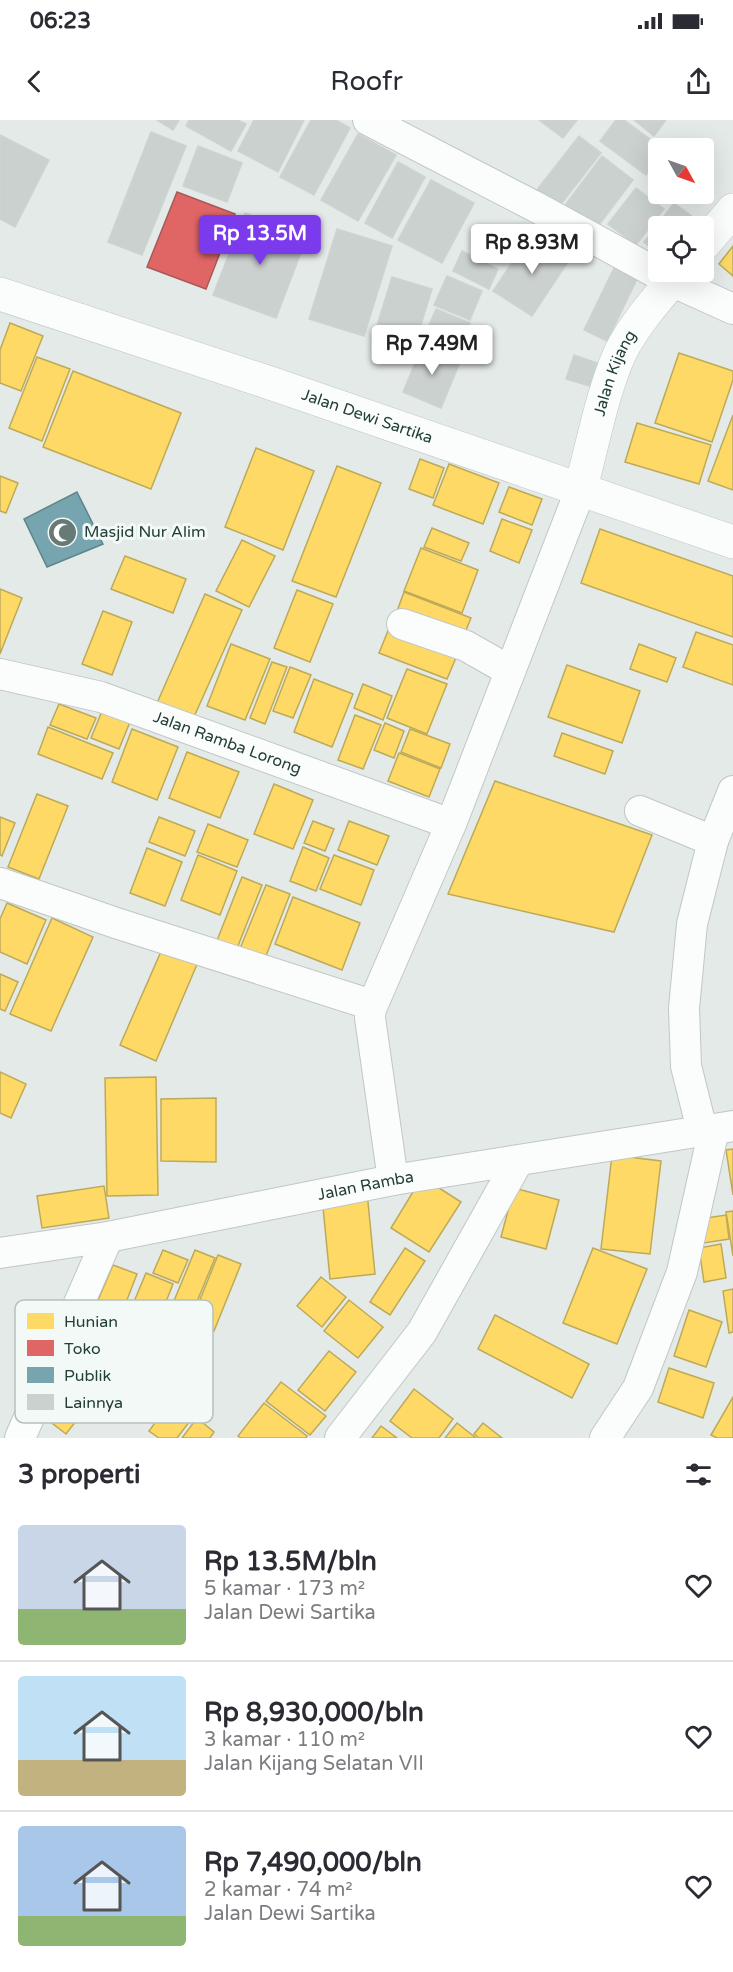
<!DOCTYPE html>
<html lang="id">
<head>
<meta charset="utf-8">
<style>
  body { margin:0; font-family:"Varela Round",sans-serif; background:#f2f2f3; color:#2b2b33; height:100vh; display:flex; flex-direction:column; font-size:22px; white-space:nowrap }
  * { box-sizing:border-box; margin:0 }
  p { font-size:20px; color:#7c7c81 }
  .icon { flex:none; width:33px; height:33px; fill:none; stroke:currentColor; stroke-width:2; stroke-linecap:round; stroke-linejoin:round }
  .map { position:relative; height:1318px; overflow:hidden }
  .drawer { display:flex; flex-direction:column; background:#fff; flex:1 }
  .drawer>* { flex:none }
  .needle { width:39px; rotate:130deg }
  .tools { position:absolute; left:648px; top:18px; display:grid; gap:12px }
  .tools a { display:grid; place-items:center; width:66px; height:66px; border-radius:6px; background:#fff; box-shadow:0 6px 24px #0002; font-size:30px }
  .price { position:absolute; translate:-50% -51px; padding:0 14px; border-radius:6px; background:#fff; color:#222; font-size:20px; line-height:39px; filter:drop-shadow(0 2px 3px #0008) }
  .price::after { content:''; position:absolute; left:50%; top:36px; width:18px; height:14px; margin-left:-9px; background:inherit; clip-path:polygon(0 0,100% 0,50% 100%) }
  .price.on { background:#7c3aed; color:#fff }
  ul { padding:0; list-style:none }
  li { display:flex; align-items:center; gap:18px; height:150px; padding:0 18px }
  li+li { border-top:2px solid #e1e1e2 }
  li span { display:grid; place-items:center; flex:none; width:168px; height:120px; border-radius:6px; color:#555 }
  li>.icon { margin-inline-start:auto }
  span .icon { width:72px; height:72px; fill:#fffc; stroke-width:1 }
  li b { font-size:26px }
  h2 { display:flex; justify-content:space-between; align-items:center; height:72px; padding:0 18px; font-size:26px }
  .status { display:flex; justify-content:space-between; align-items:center; height:42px; padding:0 30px; background:#fff; direction:ltr }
  .status svg { height:16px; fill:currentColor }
  header { display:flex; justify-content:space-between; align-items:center; height:78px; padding:0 18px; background:#fff; font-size:27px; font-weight:600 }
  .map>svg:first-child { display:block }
  .homes { fill:#ffd966; stroke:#bdaa58; stroke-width:1.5 }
  .shops { fill:#e06666; stroke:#a75a58; stroke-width:1.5 }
  .public { fill:#76a5af; stroke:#5d868b; stroke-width:1.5 }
  .building { fill:#cbd1cf; stroke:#cdd3d1; stroke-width:1.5 }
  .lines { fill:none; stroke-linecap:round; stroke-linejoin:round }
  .street-casing { stroke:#c1c7c5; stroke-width:32 }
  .secondary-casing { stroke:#c0c7c5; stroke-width:34 }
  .street { stroke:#fbfcfc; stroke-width:30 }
  .secondary { stroke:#fbfcfc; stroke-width:33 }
  .labels { text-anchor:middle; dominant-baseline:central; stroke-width:6; stroke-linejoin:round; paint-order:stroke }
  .street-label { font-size:16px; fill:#223e38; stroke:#f3f9f6 }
  .poi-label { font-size:16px; fill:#223e38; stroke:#f3f9f6; text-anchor:start }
  .key { fill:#f3f9f6; stroke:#b4c1bd; stroke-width:1.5 }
  .key-label { font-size:16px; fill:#223e38 }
</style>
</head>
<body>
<div class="status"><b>06:23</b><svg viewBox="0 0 49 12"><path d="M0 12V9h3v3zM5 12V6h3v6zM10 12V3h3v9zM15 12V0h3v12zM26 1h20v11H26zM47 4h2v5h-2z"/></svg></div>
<header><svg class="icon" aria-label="back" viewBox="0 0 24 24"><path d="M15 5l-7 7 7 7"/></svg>Roofr<svg class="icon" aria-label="share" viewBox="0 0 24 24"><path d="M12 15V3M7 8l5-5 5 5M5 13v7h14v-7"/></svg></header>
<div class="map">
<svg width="733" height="1318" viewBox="0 0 733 1318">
  <rect width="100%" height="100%" fill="#e4eae8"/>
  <!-- homes -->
  <g class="homes">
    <path d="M733,126v30l-14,-12z"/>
    <path d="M10,203l33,13 -22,55 -21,-8v-33z"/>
    <path d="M679,233l54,18v9l-21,62 -57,-19z"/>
    <path d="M37,237l33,12 -28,72 -33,-13z"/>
    <path d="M73,251l108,42 -30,76 -108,-42z"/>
    <path d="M733,295v75l-25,-9z"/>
    <path d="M637,303l74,22 -12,39 -74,-22z"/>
    <path d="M256,328l58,23 -31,79 -58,-23z"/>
    <path d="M420,339l24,9 -11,30 -24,-9z"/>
    <path d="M449,344l50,19 -16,41 -50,-19z"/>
    <path d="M337,346l44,17 -45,114 -44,-16z"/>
    <path d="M0,356l18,7 -12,30 -6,-2z"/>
    <path d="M509,367l33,12 -10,26 -33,-13z"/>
    <path d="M502,399l30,11 -13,33 -29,-12z"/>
    <path d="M432,408l37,15 -8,18 -37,-14z"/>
    <path d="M600,409l133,47v61l-152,-54z"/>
    <path d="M242,420l33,16 -26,51 -33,-16z"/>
    <path d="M421,428l57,22 -16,43 -58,-22z"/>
    <path d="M125,436l61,23 -13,34 -62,-24z"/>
    <path d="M0,469l22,9 -22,56z"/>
    <path d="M297,470l36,14 -23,58 -36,-14z"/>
    <path d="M404,472l67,26 -9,22 -66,-26z"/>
    <path d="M205,474l37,16 -49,109 -36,-16z"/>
    <path d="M103,491l29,11 -20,53 -30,-11z"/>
    <path d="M390,506l68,27 -11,26 -68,-26z"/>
    <path d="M696,512l37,13v40l-50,-18z"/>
    <path d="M231,524l39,15 -25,61 -38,-14z"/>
    <path d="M639,524l37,14 -9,24 -37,-13z"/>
    <path d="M272,542l15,5 -22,57 -15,-6z"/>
    <path d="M567,545l73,26 -18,52 -74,-26z"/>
    <path d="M290,547l21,8 -18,43 -20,-7z"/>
    <path d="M407,549l40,15 -20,50 -40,-16z"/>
    <path d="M314,559l39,15 -21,53 -38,-15z"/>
    <path d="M363,564l29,12 -9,24 -29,-12z"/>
    <path d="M59,584l37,14 -9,21 -37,-14z"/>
    <path d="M102,591l28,11 -11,27 -28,-11z"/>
    <path d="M355,595l26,10 -18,44 -25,-9z"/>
    <path d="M385,603l19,8 -10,27 -20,-8z"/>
    <path d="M48,607l65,26 -11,26 -64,-25z"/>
    <path d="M132,609l46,18 -21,53 -45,-18z"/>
    <path d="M410,609l40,15 -9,24 -40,-16z"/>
    <path d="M562,613l51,18 -8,23 -51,-18z"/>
    <path d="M187,632l52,20 -19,46 -51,-20z"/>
    <path d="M399,633l41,16 -11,28 -41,-16z"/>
    <path d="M495,661l157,54 -38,97 -166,-38z"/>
    <path d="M274,664l39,16 -20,49 -39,-15z"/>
    <path d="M37,674l31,12 -29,73 -31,-12z"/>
    <path d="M0,697l15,6 -13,33 -2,-1z"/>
    <path d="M159,697l36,14 -10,25 -36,-14z"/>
    <path d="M313,701l21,8 -9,22 -21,-8z"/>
    <path d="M349,701l40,15 -12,29 -39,-15z"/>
    <path d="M208,704l40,16 -11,27 -40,-15z"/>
    <path d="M303,727l26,11 -13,33 -26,-10z"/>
    <path d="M147,728l35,14 -17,44 -35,-13z"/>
    <path d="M198,735l39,16 -17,44 -39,-15z"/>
    <path d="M334,735l40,15 -13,35 -41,-16z"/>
    <path d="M242,757l20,8 -26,66 -20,-8z"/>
    <path d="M266,765l24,9 -26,67 -25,-10z"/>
    <path d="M293,777l67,26 -18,47 -67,-26z"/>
    <path d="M7,783l39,17 -19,44 -27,-12v-33z"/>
    <path d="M52,798l41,19 -42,94 -41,-17z"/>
    <path d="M163,827l35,15 -42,99 -36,-16z"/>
    <path d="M0,854l18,8 -13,29 -5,-2z"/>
    <path d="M0,952l26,12 -15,34 -11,-5z"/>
    <path d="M156,957l2,118 -51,1 -2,-118z"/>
    <path d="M216,978v64l-55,-1v-62z"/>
    <path d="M733,1029v46l-7,-45z"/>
    <path d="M612,1035l49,6 -11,93 -49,-5z"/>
    <path d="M422,1057l39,25 -32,50 -38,-24z"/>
    <path d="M104,1066l5,32 -67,10 -5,-32z"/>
    <path d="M514,1068l45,12 -13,49 -45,-12z"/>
    <path d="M367,1072l8,82 -45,5 -8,-82z"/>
    <path d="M733,1091v45l-7,-44z"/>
    <path d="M726,1095l3,24 -25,4 -4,-24z"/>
    <path d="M721,1124l5,34 -22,4 -5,-34z"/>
    <path d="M405,1128l20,13 -35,54 -20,-13z"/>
    <path d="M593,1128l54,21 -30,75 -54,-21z"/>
    <path d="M163,1130l25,10 -10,23 -25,-10z"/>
    <path d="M195,1130l20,8 -24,58 -20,-8z"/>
    <path d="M218,1135l23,9 -27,67 -23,-9z"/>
    <path d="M113,1145l24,9 -14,36 -25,-10z"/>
    <path d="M146,1153l27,11 -17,43 -28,-11z"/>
    <path d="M321,1157l25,20 -24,30 -25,-21z"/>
    <path d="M733,1169v43l-4,1 -6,-42z"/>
    <path d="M349,1180l34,27 -25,31 -34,-27z"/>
    <path d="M689,1190l33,12 -16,45 -32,-11z"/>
    <path d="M495,1195l94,49 -17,34 -94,-49z"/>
    <path d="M329,1231l27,21 -31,39 -27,-21z"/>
    <path d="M669,1248l45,15 -11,35 -45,-16z"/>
    <path d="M281,1262l45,34 -16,19 -44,-34z"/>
    <path d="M414,1269l39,30 -14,19h-27l-22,-17z"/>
    <path d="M73,1275l14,12 -21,27 -14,-11z"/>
    <path d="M733,1277v41h-16l-6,-3z"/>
    <path d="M264,1283l43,33 -1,2h-65l-3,-2z"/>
    <path d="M168,1285l22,16 -13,17h-18l-10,-7z"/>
    <path d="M197,1298l17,14 -4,6h-28z"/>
    <path d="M457,1303l19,15h-31z"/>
    <path d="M483,1303l19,15h-23l-5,-4z"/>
    <path d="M381,1306l16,12h-25z"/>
  </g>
  <!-- shops -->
  <path class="shops" d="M177,72l58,22 -29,75 -59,-22z"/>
  <!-- public -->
  <path class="public" d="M77,372l26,52 -56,23 -23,-48z"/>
  <!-- building -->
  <g class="building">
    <path d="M157,0h22l-6,10z"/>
    <path d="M189,0h49l8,4 -15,27 -45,-25z"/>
    <path d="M254,0h50l-26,52 -40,-21z"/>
    <path d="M311,0h25l14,8 -36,67 -34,-18z"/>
    <path d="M539,0h38l-14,18z"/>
    <path d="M616,0h8l38,28h-4v11l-12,16 -46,-34z"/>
    <path d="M634,0h32l-12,16z"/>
    <path d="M151,12l35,14 -44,109 -34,-13z"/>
    <path d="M358,14l38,21 -38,66 -37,-21z"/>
    <path d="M0,15l49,25 -34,67 -15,-8z"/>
    <path d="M579,16l22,17 -43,55 -22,-17z"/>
    <path d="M198,26l44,17 -15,39 -44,-16z"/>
    <path d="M602,36l31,24 -37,49 -31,-24z"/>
    <path d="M398,42l27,15 -33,61 -27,-15z"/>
    <path d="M431,60l43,23 -32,60 -44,-23z"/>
    <path d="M636,68l28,21 -28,36 -28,-21z"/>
    <path d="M674,83l23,17 -5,6h-34v27l-14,-11z"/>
    <path d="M245,93l62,24 -31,81 -63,-23z"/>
    <path d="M337,109l55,17 -28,90 -55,-17z"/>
    <path d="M532,113l38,26 -38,57 -39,-25z"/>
    <path d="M462,131l36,18 -9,20 -36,-18z"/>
    <path d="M617,142l23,11 -33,68 -23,-11z"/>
    <path d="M447,156l35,15 -12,29 -36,-15z"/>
    <path d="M392,157l40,12 -20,65 -40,-12z"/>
    <path d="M436,189l34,14 -14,33 -34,-14z"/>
    <path d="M423,224l38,16 -20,48 -38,-16z"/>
    <path d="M574,235l26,9 -7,23 -27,-8z"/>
  </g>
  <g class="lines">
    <defs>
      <g id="street">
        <path d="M368,0l166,86 137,75 62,28"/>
        <path d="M402,504l64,22 44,25"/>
        <path id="s1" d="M0,554l101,23 350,127"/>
        <path d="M640,691l73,30 20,-50"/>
        <path d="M0,763l116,40 256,82"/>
        <path d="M702,1010l-16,-64 -2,-58 8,-84 21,-83"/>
        <path d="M393,1060l-23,-162 1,-9 80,-185 129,-333"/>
        <path id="s2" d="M0,1133l108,-16 285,-57 340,-54"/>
        <path d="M20,1318l88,-201"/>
        <path d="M340,1318l82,-106 96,-171"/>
        <path d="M605,1318l33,-50 44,-116 32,-143"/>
      </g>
      <g id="secondary">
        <path d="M704,124l29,-34"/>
        <path id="s3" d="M0,174l270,89 463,159"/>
        <path id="s4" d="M580,371c12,-43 22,-98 40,-138 13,-27 40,-58 60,-81"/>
      </g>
    </defs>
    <!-- street casing -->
    <use href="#street" class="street-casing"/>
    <!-- secondary casing -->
    <use href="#secondary" class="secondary-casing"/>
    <!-- street -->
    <use href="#street" class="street"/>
    <!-- secondary -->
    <use href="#secondary" class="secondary"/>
  </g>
  <!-- icons -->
  <defs>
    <symbol id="mosque-disc" viewBox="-11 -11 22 22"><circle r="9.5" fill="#667a76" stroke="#f3f9f6"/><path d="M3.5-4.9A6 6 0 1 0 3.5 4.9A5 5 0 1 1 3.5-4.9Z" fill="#fff"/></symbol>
  </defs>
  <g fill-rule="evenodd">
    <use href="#mosque-disc" x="46" y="396" width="33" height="33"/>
  </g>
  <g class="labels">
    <!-- street labels -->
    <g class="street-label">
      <text stroke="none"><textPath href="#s4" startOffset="123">Jalan Kijang</textPath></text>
      <text stroke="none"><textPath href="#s3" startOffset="387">Jalan Dewi Sartika</textPath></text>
      <text stroke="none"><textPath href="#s1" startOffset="238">Jalan Ramba Lorong</textPath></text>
      <text stroke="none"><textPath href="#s2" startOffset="372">Jalan Ramba</textPath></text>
    </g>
    <!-- poi labels -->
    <g class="poi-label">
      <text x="84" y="412">Masjid Nur Alim</text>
    </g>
  </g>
  <!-- legend -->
  <rect x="15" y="1180" width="198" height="123" rx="9" class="key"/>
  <rect x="27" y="1193" width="27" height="16" fill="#ffd966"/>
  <rect x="27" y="1220" width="27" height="16" fill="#e06666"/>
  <rect x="27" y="1247" width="27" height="16" fill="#76a5af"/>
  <rect x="27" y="1274" width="27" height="16" fill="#cbd1cf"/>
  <g class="key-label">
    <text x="64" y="1207">Hunian</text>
    <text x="64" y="1234">Toko</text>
    <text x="64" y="1261">Publik</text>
    <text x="64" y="1288">Lainnya</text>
  </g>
</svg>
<div class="tools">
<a><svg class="needle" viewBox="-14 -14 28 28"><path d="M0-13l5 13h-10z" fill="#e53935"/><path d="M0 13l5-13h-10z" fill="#7c7c81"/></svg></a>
<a><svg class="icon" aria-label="locate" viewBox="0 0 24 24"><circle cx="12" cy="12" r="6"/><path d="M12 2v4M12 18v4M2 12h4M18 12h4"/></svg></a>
</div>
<b class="price on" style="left:260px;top:146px">Rp 13.5M</b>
<b class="price" style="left:532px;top:155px">Rp 8.93M</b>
<b class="price" style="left:432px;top:256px">Rp 7.49M</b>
</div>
<section class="drawer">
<h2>3 properti<svg class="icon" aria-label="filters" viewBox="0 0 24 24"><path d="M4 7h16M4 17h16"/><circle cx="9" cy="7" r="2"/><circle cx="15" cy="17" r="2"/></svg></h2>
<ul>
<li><span style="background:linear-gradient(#c9d6e8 70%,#8fb573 0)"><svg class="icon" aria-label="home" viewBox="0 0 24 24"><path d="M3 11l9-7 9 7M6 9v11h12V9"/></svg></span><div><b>Rp 13.5M/bln</b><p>5 kamar · 173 m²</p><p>Jalan Dewi Sartika</p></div><svg class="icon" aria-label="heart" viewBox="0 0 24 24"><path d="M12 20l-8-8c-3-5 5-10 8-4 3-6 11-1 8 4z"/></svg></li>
<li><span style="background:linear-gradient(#bfe0f5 70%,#c2b280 0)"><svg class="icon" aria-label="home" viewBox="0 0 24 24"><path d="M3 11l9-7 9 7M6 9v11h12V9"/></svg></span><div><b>Rp 8,930,000/bln</b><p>3 kamar · 110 m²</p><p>Jalan Kijang Selatan VII</p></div><svg class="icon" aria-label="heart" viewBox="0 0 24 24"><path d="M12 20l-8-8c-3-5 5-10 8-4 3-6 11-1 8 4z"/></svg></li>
<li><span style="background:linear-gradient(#a9c7e8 75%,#8fb573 0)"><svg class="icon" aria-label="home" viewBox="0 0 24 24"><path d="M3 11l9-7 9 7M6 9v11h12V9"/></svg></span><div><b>Rp 7,490,000/bln</b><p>2 kamar · 74 m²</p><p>Jalan Dewi Sartika</p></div><svg class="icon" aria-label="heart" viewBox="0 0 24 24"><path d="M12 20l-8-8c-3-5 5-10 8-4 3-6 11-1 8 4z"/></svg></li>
</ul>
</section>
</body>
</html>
